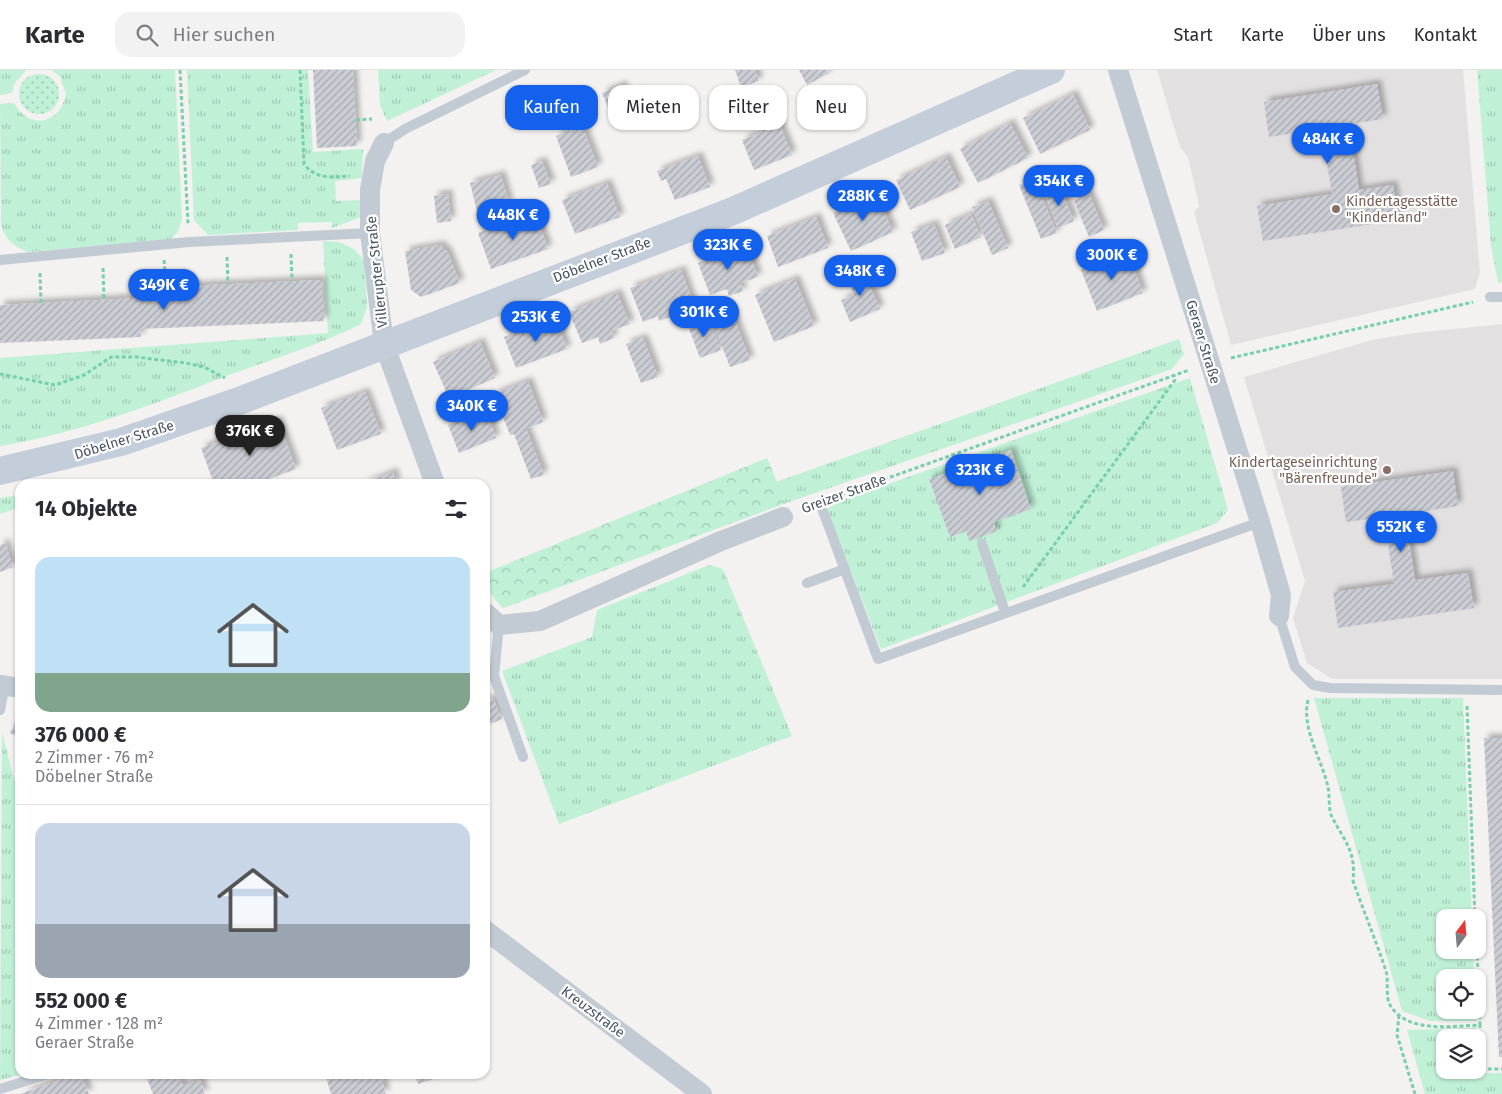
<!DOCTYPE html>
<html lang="de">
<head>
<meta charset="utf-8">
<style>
  body { margin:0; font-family:"Fira Sans",sans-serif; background:#f2f2f3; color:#2b2b33; height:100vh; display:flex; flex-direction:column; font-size:19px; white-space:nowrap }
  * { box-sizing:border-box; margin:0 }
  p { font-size:16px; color:#7c7c81 }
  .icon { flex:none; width:28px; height:28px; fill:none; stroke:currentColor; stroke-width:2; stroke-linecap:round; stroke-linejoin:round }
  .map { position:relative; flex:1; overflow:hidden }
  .panel { position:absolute; left:15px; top:409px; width:475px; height:600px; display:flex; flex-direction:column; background:#fff; border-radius:15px; box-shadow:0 1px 4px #0004 }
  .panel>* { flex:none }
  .top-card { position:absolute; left:505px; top:15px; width:475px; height:45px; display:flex; gap:10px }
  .needle { width:32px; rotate:16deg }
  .tools { position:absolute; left:1436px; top:839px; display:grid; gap:10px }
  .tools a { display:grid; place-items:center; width:50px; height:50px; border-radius:10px; background:#fff; box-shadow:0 1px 4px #0004; font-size:25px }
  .price { position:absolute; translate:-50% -42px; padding:0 11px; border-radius:18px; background:#1361ec; color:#fff; font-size:16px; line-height:32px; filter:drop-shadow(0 1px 2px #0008) }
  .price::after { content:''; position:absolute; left:50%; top:30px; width:15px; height:11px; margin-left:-8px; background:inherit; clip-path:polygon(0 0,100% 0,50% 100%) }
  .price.on { background:#222; color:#fff }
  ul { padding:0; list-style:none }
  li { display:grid; align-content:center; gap:10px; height:265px; padding:0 20px }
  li+li { border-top:1px solid #e1e1e2 }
  li span { display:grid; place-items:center; height:155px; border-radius:15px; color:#555 }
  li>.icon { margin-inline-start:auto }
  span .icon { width:90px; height:90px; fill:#fffc; stroke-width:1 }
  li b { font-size:21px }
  h2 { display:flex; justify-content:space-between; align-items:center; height:60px; padding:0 20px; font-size:21px }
  .pill { padding:0 18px; border-radius:15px; background:#fff; box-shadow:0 1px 4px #0004; font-size:18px; line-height:45px }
  .pill.on { background:#1361ec; color:#fff }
  header { display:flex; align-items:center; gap:30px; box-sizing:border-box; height:70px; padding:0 25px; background:#fff; border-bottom:1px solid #e1e1e2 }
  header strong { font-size:24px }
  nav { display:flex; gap:28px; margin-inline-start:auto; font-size:18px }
  .search { width:350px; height:45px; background:#f2f2f3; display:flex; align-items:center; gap:12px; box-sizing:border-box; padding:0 18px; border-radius:15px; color:#7c7c81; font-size:19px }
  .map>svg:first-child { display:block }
  .education { fill:#e2e0e0 }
  .grass { fill:url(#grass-tufts) }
  .forest { fill:url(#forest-crowns) }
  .park { fill:url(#park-dots) }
  .building { fill:url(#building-hatch); filter:url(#shadow) }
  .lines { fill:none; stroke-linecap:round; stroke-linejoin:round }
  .path { stroke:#76d1ab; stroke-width:3; stroke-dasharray:4 2.5; stroke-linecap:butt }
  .lane { stroke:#c2cad3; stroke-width:10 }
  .street { stroke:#c2cad3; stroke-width:20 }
  .secondary { stroke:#c4cdda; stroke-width:28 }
  .education-dot { fill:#8d6e63; stroke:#fff; stroke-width:2 }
  .labels { text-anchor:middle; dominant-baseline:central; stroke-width:4.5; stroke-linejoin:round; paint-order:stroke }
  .education-label { font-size:14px; fill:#785e54; stroke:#fff; text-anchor:start }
  .street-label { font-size:14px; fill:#485360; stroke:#fff }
</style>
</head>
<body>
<header>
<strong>Karte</strong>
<div class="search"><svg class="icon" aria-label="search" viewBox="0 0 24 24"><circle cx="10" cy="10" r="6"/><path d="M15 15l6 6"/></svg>Hier suchen</div>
<nav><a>Start</a><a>Karte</a><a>Über uns</a><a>Kontakt</a></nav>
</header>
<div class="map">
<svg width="1502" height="1024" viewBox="0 0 1502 1024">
  <defs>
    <pattern id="grass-tufts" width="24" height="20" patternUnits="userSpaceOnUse" patternTransform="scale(1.25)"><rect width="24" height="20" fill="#c0f1d7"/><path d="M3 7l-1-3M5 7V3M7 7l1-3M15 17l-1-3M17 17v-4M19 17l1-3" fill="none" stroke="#9ec6b2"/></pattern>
    <pattern id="forest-crowns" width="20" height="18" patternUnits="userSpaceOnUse" patternTransform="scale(1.25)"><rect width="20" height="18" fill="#c0f1d7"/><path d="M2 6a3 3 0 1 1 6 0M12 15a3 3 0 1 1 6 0" fill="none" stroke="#9ec6b2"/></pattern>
    <pattern id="park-dots" width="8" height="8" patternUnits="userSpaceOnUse" patternTransform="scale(1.25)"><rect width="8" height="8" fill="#c0f1d7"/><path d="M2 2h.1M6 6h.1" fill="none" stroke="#9ec6b2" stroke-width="1.8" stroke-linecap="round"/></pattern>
    <pattern id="building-hatch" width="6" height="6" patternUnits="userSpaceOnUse" patternTransform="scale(1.25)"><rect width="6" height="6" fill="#cbcdd4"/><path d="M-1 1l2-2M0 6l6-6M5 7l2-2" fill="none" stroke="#a7a9af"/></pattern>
    <filter id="shadow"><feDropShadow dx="4.5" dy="-4.5" stdDeviation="2.5" flood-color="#0004"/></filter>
  </defs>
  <rect width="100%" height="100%" fill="#f4f1f1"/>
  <!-- education -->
  <g class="education">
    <path d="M1157,0h306l17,202 -5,17 -244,56 -37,-133 5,-6 -11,-49 -8,-10z"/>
    <path d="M1502,254v355h-170l-25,-16 -14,-45 12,-37 -61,-204 128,-37 42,-7z"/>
  </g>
  <!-- grass -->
  <g class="grass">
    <path d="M0,0h26l-12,14 -2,9 -12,2z"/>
    <path d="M52,0h123l7,149 -4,13 -9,8 -142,12c-14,-7 -22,-12 -26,-28l-1,-120 14,-1c15,27 46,22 52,-9l-6,-17z"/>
    <path d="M187,0h121l5,82 50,-3 -1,29 -27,3 1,20 27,-1 -2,17 -29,11v-6l-34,1v7l-90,5 -14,-15z"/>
    <path d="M378,0h118l-109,51 -7,-16z"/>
    <path d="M1477,0h25v213l-4,-1 -7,-36z"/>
    <path d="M323,171l16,1 15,7 10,11 3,47 -6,17c-42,21 -88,35 -132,51 -75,29 -149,58 -229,71v-88l328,-25z"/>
    <path d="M1179,269l5,15 -12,15 -386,134 -10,-21z"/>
    <path d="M1190,308l38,132 -11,13 -336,126 -54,-139 7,-7z"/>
    <path d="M20,425v12l-20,7v-16z"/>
    <path d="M709,495l14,4 69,167 -233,88 -57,-153 90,-34 5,-27z"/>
    <path d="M1314,628h149l9,219 -27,1v32h28l1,27 -29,1v32h31v11h-46l-28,-10z"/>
    <path d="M2,663l18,68v273h3l-23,6z"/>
    <path d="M1476,958v9l-31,1v32h33v-21l2,24h22v21h-77l-18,-64z"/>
  </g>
  <!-- forest -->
  <path class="forest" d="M767,388l19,45 -283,105c-11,-11 -18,-20 -18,-35z"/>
  <!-- park -->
  <circle class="park" cx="39" cy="24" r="20"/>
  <!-- building -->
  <g class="building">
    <path d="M313,0h40l4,76 -40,2z"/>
    <path d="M735,0h20l4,11 -18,6z"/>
    <path d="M799,0h28l2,3 -22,12z"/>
    <path d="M1377,14l6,35 -34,5 10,66 34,-5 6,35 -136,21 -6,-35 75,-12 -11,-65 -52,8 -5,-35z"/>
    <path d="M622,15l5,12 13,-5 8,19 -33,13 -13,-31z"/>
    <path d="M767,24l25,61 -38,15 -12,-30 20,-8 -12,-31z"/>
    <path d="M1073,24l17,36 -50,24 -17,-36z"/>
    <path d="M1010,53l18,35 -50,25 -18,-34z"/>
    <path d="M582,56l16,41 -27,10 -15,-41z"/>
    <path d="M698,86l12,31 -35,13 -9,-21 -5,2 -4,-10z"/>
    <path d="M946,87l14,30 -50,23 -14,-30z"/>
    <path d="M542,91l9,23 -12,4 -8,-23z"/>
    <path d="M501,105l8,28 -32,8 -7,-28z"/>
    <path d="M1034,109l23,54 -16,6 -22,-54z"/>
    <path d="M607,113l13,34 -45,17 -13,-34z"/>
    <path d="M1059,116l15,35 -16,7 -14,-36z"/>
    <path d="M876,123l17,39 -42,19 -18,-38z"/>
    <path d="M448,124l3,27 -14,2 -3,-27z"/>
    <path d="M1089,124l15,36 -15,7 -15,-36z"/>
    <path d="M988,131l20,47 -16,7 -20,-48z"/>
    <path d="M535,143l13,36 -57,20 -13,-36z"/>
    <path d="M971,144l10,23 -26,12 -10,-24z"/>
    <path d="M816,147l12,31 -50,19 -11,-31z"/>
    <path d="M934,154l11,29 -23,8 -11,-29z"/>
    <path d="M441,175l3,5 3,1 13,32 -39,14 -10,-7 -6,-39z"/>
    <path d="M746,175l12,32 -18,6 3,8 -14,5 -2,-7 -17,6 -12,-32z"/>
    <path d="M1128,182l15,41 -46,18 -16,-41z"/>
    <path d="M862,199l18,40 -30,13 -9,-22 13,-5 -8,-19z"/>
    <path d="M681,200l12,33 -9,3 2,5 -27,10 -1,-5 -15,6 -13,-34z"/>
    <path d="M795,209l19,47 -40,16 -19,-47z"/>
    <path d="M322,210l2,41 -184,8 1,8 -141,6v-38l139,-7 -1,-10z"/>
    <path d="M617,223l13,31 -19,7 3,7 -14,6 -2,-7 -16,6 -13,-31z"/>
    <path d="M733,246l17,44 -20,7 -17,-44z"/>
    <path d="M555,248l12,31 -51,19 -12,-31z"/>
    <path d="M709,248l12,32 -21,8 -12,-32z"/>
    <path d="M643,268l15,39 -17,6 -15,-39z"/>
    <path d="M480,272l15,36 -46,20 -16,-36z"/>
    <path d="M528,311l15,41 -17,7 18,46 -13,4 -17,-45 -4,1 -16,-41z"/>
    <path d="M365,322l16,42 -44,16 -16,-42z"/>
    <path d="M486,341l10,27 -37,15 -11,-28z"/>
    <path d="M278,350l18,49 -40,15h-42l-13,-36z"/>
    <path d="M1011,380l20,59 -37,13 3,9 -28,10 -3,-10 -16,6 -21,-58z"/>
    <path d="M1453,401l5,35 -53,8 10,66 53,-7 6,35 -136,20 -5,-36 61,-8 -10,-67 -38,5 -5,-35z"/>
    <path d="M393,402l4,12h-35z"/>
    <path d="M5,473l8,24 -13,5v-27z"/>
    <path d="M493,628l9,21 -17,7v-25z"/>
    <path d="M19,643l1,1v24l-10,-5z"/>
    <path d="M1484,668h18v319h-3z"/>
    <path d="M76,1004h5l8,20h-69z"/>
    <path d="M162,1004h17l4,12 17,-6 5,14h-52l-6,-15z"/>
    <path d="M325,1004h79l-22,7 4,13h-55z"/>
    <path d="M414,1004h35l-31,10z"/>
  </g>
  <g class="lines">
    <!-- path -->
    <g class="path">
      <path d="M180,0l8,154"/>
      <path d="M300,0l4,94c12,16 28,13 46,12"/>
      <path d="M356,50l16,-1"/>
      <path d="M291,184l1,27"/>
      <path d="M227,187l1,27"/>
      <path d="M164,190l2,27"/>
      <path d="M103,198l1,32"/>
      <path d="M40,203l1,30"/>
      <path d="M1231,288l242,-56"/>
      <path d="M0,304l55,11 29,-10 27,-18h25l50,6 18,4 21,11"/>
      <path d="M835,427l354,-127"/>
      <path d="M1023,517l152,-207 -1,-5"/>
      <path d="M1308,630c-7,28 14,60 20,87 2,8 0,23 4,30 13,25 24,34 21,64 11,31 23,60 33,90 3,10 -1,25 4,34 17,29 62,21 90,20l1,44h21"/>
      <path d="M1467,636l8,212"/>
      <path d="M1477,880l3,75"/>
      <path d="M1399,945l-2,20 18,59"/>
    </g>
    <!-- lane -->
    <g class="lane">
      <path d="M384,73l21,-14 120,-59"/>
      <path d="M0,190l189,-18 181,-9"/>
      <path d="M1490,227h12"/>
      <path d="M820,433l58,156 382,-137"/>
      <path d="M982,474l23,68"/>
      <path d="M807,513l38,-14"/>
      <path d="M1279,546l16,51 18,18 17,3 172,2"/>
      <path d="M499,555l-5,51 29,81"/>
      <path d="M0,640l5,-25"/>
      <path d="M0,1019l48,-15"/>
    </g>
    <!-- street -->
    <g class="street">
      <path d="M1118,0l142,452 21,73 -2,21"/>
      <path d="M384,73l-9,18 -5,29v43l14,111 51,140"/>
      <path d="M485,542l14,13 41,-4 181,-80 62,-24"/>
      <path d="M0,615l20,3"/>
      <path d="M485,860l217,164"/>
    </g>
    <!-- secondary -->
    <path class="secondary" d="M0,401l121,-29 118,-41 494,-190 318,-141"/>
  </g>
  <!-- markers -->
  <g class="education-dot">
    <circle cx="1336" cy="139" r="5"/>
    <circle cx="1387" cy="400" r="5"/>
  </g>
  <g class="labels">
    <!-- education labels -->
    <g class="education-label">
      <text x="1346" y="131">Kindertagesstätte<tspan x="1346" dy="16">"Kinderland"</tspan></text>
      <text x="1377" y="392" text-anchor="end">Kindertageseinrichtung<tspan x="1377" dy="16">"Bärenfreunde"</tspan></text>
    </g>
    <!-- street labels -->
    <g class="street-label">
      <text transform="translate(602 190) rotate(-21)">Döbelner Straße</text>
      <text transform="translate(377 202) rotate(-96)">Villerupter Straße</text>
      <text transform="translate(1203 272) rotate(73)">Geraer Straße</text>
      <text transform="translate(124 370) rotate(-17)">Döbelner Straße</text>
      <text transform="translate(844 424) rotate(-20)">Greizer Straße</text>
      <text transform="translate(593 942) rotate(37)">Kreuzstraße</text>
    </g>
  </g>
</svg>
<div class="tools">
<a><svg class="needle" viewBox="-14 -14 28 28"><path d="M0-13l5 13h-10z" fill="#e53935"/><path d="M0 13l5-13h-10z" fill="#7c7c81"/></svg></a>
<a><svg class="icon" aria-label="locate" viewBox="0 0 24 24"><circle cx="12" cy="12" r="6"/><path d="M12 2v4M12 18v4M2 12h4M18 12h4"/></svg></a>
<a><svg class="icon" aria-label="layers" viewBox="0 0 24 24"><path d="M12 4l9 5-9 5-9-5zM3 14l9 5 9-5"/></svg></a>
</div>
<b class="price" style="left:1328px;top:95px">484K €</b>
<b class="price" style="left:1059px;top:137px">354K €</b>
<b class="price" style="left:863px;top:152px">288K €</b>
<b class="price" style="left:513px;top:171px">448K €</b>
<b class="price" style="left:728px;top:201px">323K €</b>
<b class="price" style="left:1112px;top:211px">300K €</b>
<b class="price" style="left:860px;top:227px">348K €</b>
<b class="price" style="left:164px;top:241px">349K €</b>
<b class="price" style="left:704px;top:268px">301K €</b>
<b class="price" style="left:536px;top:273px">253K €</b>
<b class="price" style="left:472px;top:362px">340K €</b>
<b class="price on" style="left:250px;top:387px">376K €</b>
<b class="price" style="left:980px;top:426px">323K €</b>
<b class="price" style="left:1401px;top:483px">552K €</b>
<div class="top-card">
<a class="pill on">Kaufen</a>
<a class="pill">Mieten</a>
<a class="pill">Filter</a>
<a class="pill">Neu</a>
</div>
<section class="panel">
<h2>14 Objekte<svg class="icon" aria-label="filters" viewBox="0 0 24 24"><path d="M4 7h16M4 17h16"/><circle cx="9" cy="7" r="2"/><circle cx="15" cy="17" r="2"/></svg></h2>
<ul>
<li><span style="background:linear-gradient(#bfe0f5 75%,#7fa58c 0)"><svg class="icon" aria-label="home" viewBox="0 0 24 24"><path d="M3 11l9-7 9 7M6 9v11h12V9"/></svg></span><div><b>376 000 €</b><p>2 Zimmer · 76 m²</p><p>Döbelner Straße</p></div></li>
<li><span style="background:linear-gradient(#c9d6e8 65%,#9aa5b1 0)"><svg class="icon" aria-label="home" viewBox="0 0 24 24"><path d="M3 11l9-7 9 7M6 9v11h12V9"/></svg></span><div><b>552 000 €</b><p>4 Zimmer · 128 m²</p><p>Geraer Straße</p></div></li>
</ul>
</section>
</div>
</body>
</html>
